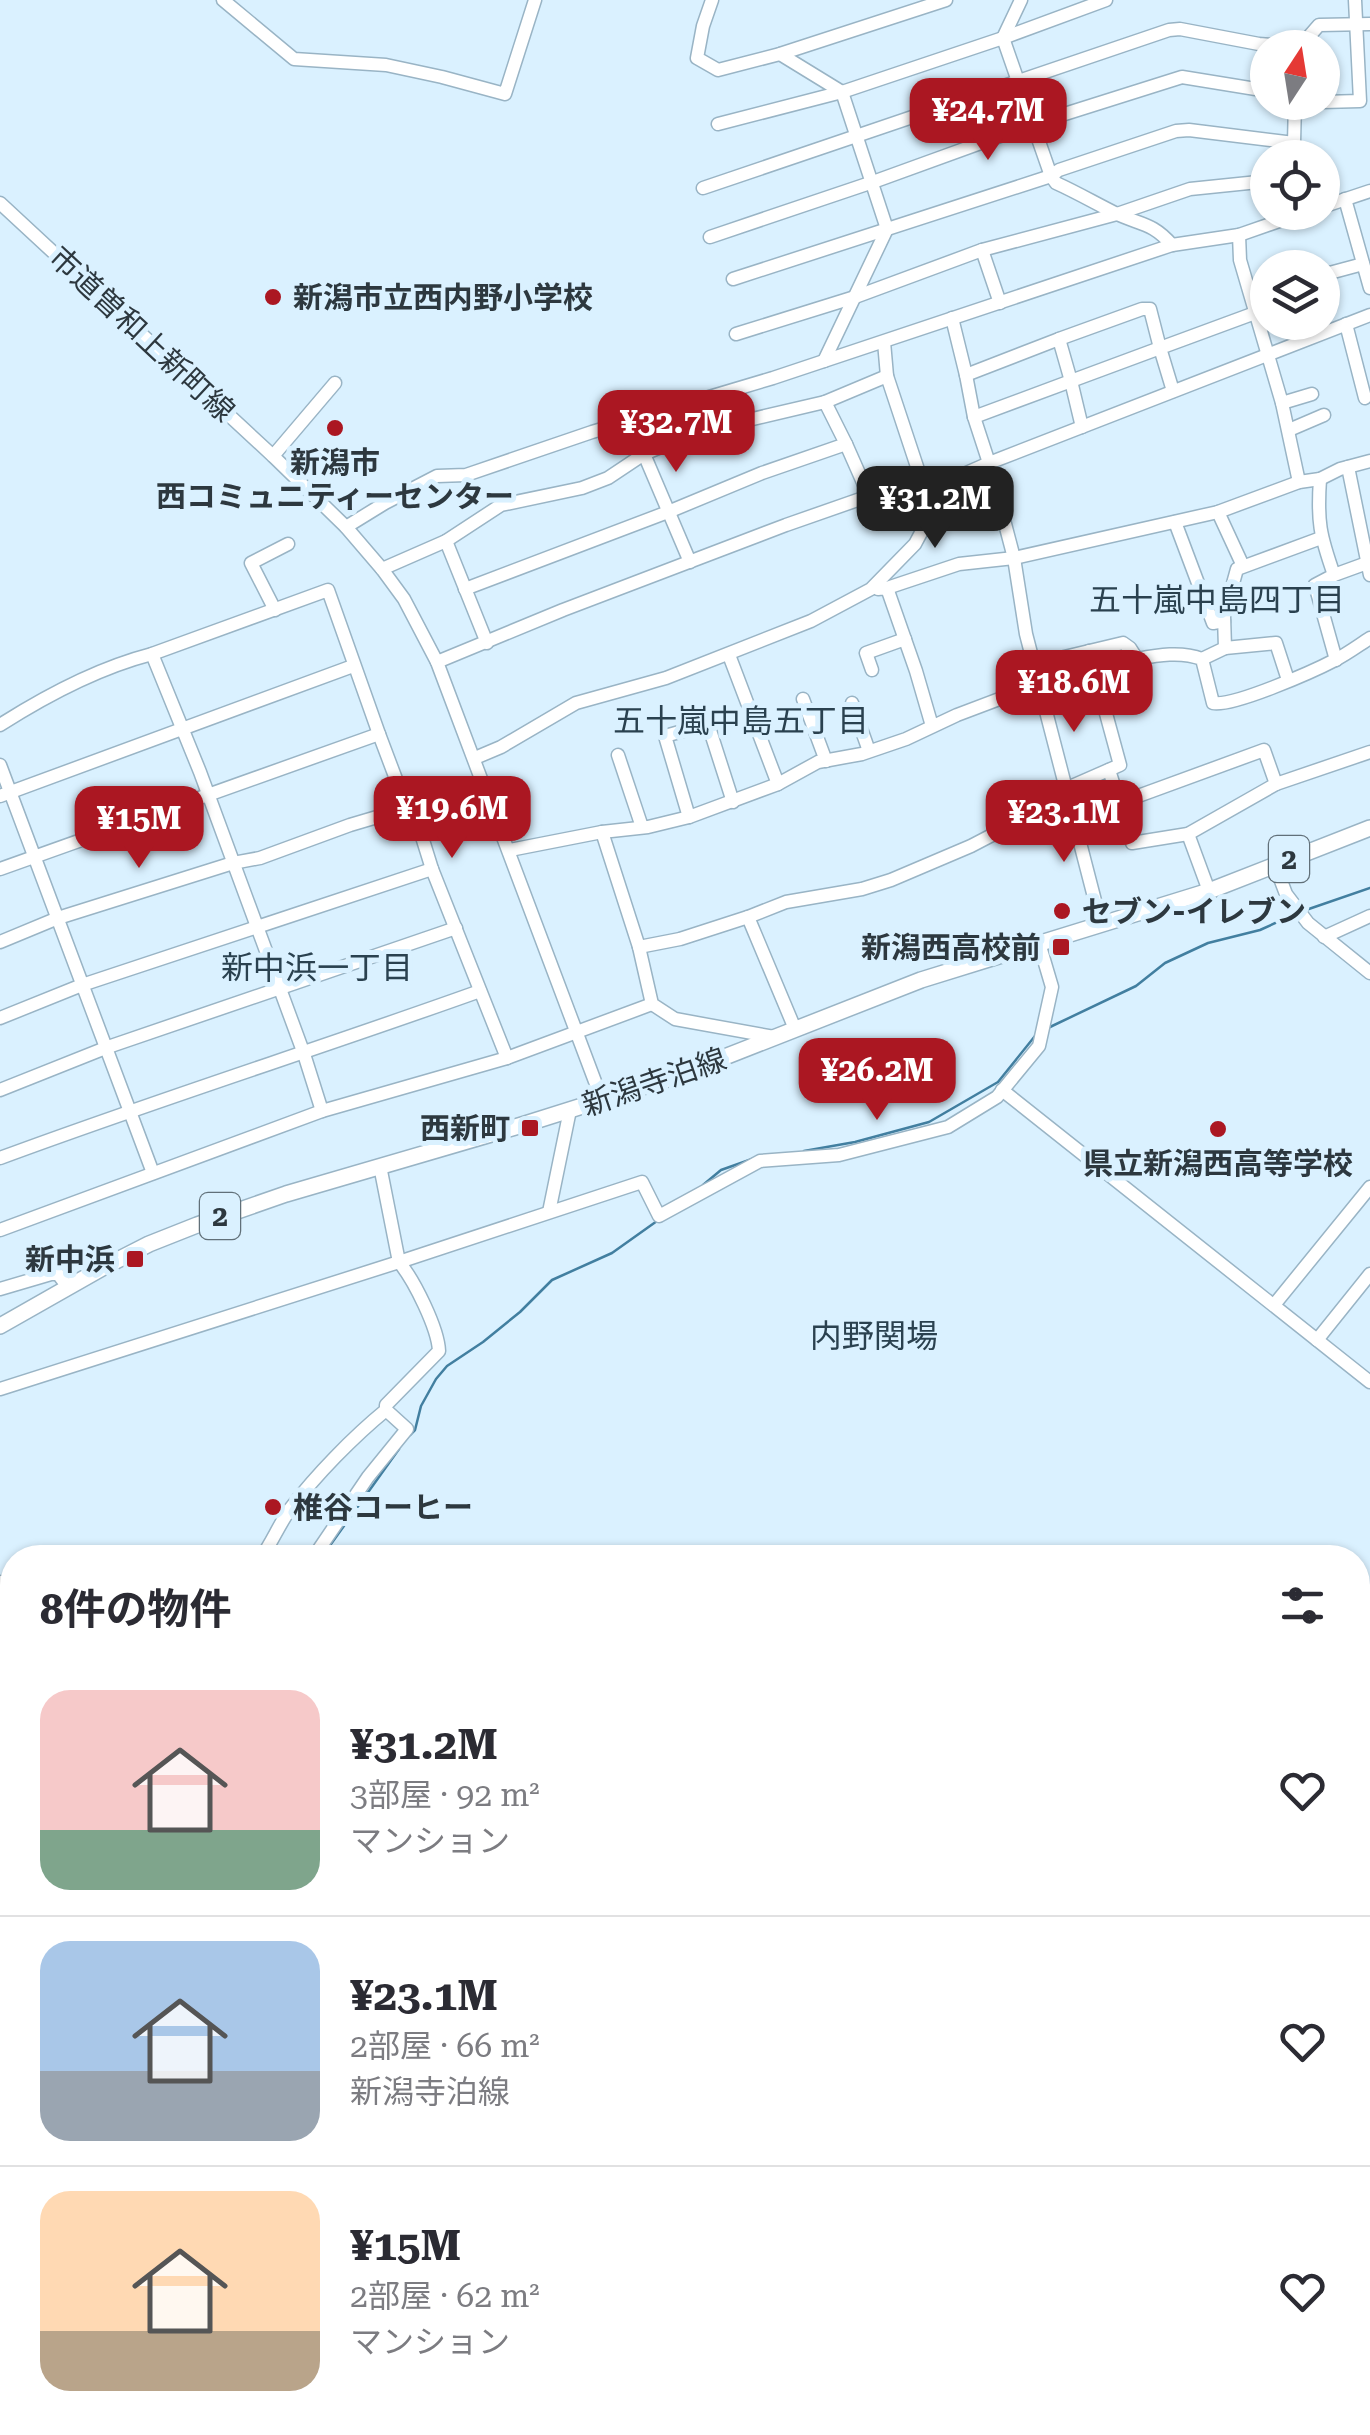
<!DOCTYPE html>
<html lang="ja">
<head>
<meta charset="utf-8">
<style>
  body { margin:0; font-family:"Roboto Serif","Noto Sans JP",serif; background:#f2f2f3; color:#2b2b33; height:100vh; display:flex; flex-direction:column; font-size:38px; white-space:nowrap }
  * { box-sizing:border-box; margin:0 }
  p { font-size:32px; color:#7c7c81 }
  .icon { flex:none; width:55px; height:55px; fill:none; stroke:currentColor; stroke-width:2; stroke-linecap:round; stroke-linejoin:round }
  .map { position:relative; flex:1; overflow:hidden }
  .side { position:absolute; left:0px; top:1545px; width:1370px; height:890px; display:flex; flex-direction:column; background:#fff; border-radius:40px 40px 0 0; box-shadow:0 2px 8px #0004 }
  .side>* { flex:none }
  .needle { width:65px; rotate:12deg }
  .controls { position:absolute; left:1250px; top:30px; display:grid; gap:20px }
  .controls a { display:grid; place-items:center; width:90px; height:90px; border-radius:50%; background:#fff; box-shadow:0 2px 8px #0004; font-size:50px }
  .price { position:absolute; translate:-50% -85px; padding:0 22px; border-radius:20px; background:#ab1722; color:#fff; font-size:32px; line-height:65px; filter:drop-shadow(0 2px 5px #0008) }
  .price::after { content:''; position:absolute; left:50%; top:60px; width:30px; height:22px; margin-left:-15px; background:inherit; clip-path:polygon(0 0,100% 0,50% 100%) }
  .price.active { background:#222; color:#fff }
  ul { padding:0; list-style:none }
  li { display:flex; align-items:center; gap:30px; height:250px; padding:0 40px }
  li+li { border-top:2px solid #e1e1e2 }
  li span { display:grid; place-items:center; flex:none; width:280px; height:200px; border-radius:30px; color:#555 }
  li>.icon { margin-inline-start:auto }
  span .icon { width:120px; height:120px; fill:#fffc; stroke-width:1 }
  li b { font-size:42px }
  h2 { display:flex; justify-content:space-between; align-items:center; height:120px; padding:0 40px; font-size:42px }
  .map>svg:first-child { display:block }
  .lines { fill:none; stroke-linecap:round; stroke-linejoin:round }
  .stream { stroke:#427fa0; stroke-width:2.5 }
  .river { stroke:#4b9eca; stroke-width:18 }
  .minor-casing { stroke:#99b4c5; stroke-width:15 }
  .major-casing { stroke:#99b4c5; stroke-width:18 }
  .minor { stroke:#fff; stroke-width:12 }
  .major { stroke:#fff; stroke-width:15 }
  .poi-dot { fill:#ab1722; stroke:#daf1ff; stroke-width:4 }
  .labels { text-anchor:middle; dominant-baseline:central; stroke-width:10; stroke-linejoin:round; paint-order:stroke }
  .shield { fill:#daf1ff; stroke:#617079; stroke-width:2.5 }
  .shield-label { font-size:28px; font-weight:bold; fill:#2d383f }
  .poi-label { font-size:30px; font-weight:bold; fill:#2d383f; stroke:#daf1ff; text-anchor:start }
  .street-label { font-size:30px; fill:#2d383f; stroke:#daf1ff }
  .neighbourhood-label { font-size:32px; fill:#2a414f; stroke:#daf1ff }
</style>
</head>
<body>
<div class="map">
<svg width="1370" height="2435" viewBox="0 0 1370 2435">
  <rect width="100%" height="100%" fill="#daf1ff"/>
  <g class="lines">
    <!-- stream -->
    <g class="stream">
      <path d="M1303,911l67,-23"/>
      <path d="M1050,1027l86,-41 29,-23 43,-20 52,-13 35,-16"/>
      <path d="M804,1151l51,-9 74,-20 69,-40 37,-46"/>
      <path d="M703,1185l18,-15 31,-11"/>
      <path d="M410,1435l5,-5 6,-24 15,-27 11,-13 36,-24 37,-30 32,-32 60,-27 45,-32"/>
      <path d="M321,1558l78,-109"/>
      <path d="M0,1756l12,-5"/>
      <path d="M1358,2297l12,-3"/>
      <path d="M1144,2435l11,-13"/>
    </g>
    <!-- river -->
    <g class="river">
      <path d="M1358,2009l12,-24"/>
      <path d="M1074,2435l11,-13"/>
    </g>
    <defs>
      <g id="minor">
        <path d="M223,0l71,59 92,6 56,12 63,17 30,-94"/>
        <path d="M712,0l-9,26 -6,32 21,12 62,-16 166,-54"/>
        <path d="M1021,0l-18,38 48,138 5,7c20,9 39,20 59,30 25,12 37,9 57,32"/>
        <path d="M1299,48l20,-23 51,-1"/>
        <path d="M780,54l62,38 45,137 -63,132"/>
        <path d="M1322,102l38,-1 -5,-101"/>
        <path d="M718,124l124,-32 161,-54 103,-38"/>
        <path d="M703,188l466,-158 11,-1 79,15 40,3"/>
        <path d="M1345,199l25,89"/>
        <path d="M0,203l273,253 73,71 36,42 22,30 33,63 165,438"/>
        <path d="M1322,207l48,-16"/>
        <path d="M1239,235l1,25 42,143 17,79"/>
        <path d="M710,237l163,-55 160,-58 149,-47 86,14"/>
        <path d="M982,250l18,53"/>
        <path d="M1322,275l41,-11"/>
        <path d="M733,279l318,-103 8,-6 117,-39 13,-1 105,13 1,-41"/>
        <path d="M952,318l14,57 8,42 15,46 25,95 12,76 75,290"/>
        <path d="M1346,324l19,74"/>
        <path d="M736,334l119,-37 127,-47 135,-36 73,-25 78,-8"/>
        <path d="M1059,339l83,-30h8l10,39 -89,33 11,46"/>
        <path d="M884,342l3,34"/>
        <path d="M966,375l93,-36 12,42 -97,36"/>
        <path d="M1173,391l-13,-43 95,-35"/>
        <path d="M1282,403l30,-9"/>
        <path d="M1289,430l35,-15"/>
        <path d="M846,444l23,52"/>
        <path d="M644,454l46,108"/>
        <path d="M273,456l62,-73"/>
        <path d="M1348,467l22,108"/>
        <path d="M1320,479c-3,43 0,56 14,96l-19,10 21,75"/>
        <path d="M1218,512l25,54"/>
        <path d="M1175,522l38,101 11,-2"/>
        <path d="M346,527l39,-24 52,-27 29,-1 126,-43 181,-54 399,-133 67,-10 66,-23"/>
        <path d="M446,541l41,102"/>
        <path d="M382,569l64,-28 55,-36 81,-17 26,-10 36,-24 31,-13 52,-16 98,-23 21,42 -84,29 -94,39 -203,77"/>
        <path d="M1334,575l33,-12"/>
        <path d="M887,588l72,-24 55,-6 204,-46 81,-30 21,-3 20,-10 30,-8"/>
        <path d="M878,589l9,-1 29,83 16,55"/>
        <path d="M275,610l-24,-47 37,-19"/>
        <path d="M1225,648l51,-5 12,37"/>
        <path d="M152,654l48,118 104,282 18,57"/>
        <path d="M729,655l49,129"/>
        <path d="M1202,659l23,-11 -1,-32 13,-47 84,-31"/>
        <path d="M437,662l126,-52 223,-85 83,-29 13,-8 23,-1 20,4 64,-28 381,-148"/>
        <path d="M1035,664l88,-21 7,5 7,11c21,-4 44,-8 65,0l11,44c20,4 101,-32 122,-43 12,-6 24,-15 35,-22"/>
        <path d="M872,670l-6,-17 39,-14"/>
        <path d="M803,699l23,62"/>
        <path d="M852,703l17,48"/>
        <path d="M0,725c47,-30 98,-57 152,-71l176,-64 51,144 20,53 14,21 19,61 75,189"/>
        <path d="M618,755l24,72"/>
        <path d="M475,758l26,-11 75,-44 90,-25 145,-57 60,-32 44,-45 17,-32 -45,-136 -62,26"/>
        <path d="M0,765l153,408"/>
        <path d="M1109,770l23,73 56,-9 88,-50 -12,-34 -145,53"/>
        <path d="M1276,784l94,-32"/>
        <path d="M1065,789l55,-24 -31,-114"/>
        <path d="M0,796l353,-130"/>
        <path d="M689,817l-24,-81 43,-12 25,78"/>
        <path d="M602,832l37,115 13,57 23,15 99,18"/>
        <path d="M1188,834l21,57"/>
        <path d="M510,850l92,-18 46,-5 41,-10 89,-33 40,-22 44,-8 44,-15 51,-24 82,-31"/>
        <path d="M1275,865l11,29 22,29 62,50"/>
        <path d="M0,869l379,-135"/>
        <path d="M748,917l47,112"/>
        <path d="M1324,937l46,-21"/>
        <path d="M0,942l58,-24 175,-55 27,-5 90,-33 135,-40"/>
        <path d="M639,947l41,-8 68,-22 38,-15 76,-13 29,-9 80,-34 96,-50"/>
        <path d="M0,1018l82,-33 350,-116"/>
        <path d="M0,1090l108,-43 348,-119"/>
        <path d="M1002,1090l368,292"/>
        <path d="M0,1158c159,-59 321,-110 480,-167"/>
        <path d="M549,1212l21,-102"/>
        <path d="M0,1230l322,-119 185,-53 145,-54"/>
        <path d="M0,1289l51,-15h7l9,12"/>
        <path d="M1274,1305l96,-118"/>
        <path d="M1317,1340l53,-66"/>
        <path d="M0,1389l399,-127 243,-80 17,34 101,-55 79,-6 109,-28 49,-30 42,-51 13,-59 -13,-44"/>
        <path d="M261,1558c11,-16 18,-33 29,-49 26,-34 63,-72 96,-99v-5l53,-54c-1,-23 -25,-71 -40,-89l-19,-96"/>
        <path d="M313,1558l55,-81 39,-48 -21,-19"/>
        <path d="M0,1582l12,9"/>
        <path d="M0,1703l12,30"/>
        <path d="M0,1749l12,-5"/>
        <path d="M0,2253l12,10"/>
        <path d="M215,2422l16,13"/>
      </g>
      <path id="major" d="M0,1326l104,-59 45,-23 48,-19 89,-31 236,-69 149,-47 250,-98 288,-89 161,-63"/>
    </defs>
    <!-- minor casing -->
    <use href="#minor" class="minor-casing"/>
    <!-- major casing -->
    <use href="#major" class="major-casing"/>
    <!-- minor -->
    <use href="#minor" class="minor"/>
    <!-- major -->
    <use href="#major" class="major"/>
  </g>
  <!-- markers -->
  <g class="poi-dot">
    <circle cx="273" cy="297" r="10"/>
    <circle cx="335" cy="428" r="10"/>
    <circle cx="1062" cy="911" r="10"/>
    <rect x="1051" y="937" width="20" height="20" rx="5"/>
    <rect x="520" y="1118" width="20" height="20" rx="5"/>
    <circle cx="1218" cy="1129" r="10"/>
    <rect x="125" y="1249" width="20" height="20" rx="5"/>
    <circle cx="273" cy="1507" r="10"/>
  </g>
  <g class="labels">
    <!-- shield labels -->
    <g class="shield">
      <rect x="1269" y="836" width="40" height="46" rx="8"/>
      <rect x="200" y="1193" width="40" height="46" rx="8"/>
    </g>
    <g class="shield-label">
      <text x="1289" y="859">2</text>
      <text x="220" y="1216">2</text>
    </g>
    <!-- poi labels -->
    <g class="poi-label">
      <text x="293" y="297">新潟市立西内野小学校</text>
      <text x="335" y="462" text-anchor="middle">新潟市<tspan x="335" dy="34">西コミュニティーセンター</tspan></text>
      <text x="1082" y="911">セブン-イレブン</text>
      <text x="1041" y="947" text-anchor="end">新潟西高校前</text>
      <text x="510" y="1128" text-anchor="end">西新町</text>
      <text x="1218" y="1163" text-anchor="middle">県立新潟西高等学校</text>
      <text x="115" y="1259" text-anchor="end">新中浜</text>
      <text x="293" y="1507">椎谷コーヒー</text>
    </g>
    <!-- street labels -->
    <g class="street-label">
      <text transform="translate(142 334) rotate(43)">市道曽和上新町線</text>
      <text transform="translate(654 1082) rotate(-19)">新潟寺泊線</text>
    </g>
    <!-- neighbourhood labels -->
    <g class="neighbourhood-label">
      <text x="1217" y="600">五十嵐中島四丁目</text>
      <text x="741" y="721">五十嵐中島五丁目</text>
      <text x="317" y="968">新中浜一丁目</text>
      <text x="874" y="1336">内野関場</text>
    </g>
  </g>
</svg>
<div class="controls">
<a><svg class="needle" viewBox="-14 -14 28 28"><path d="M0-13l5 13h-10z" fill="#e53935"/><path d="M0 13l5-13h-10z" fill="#7c7c81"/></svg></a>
<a><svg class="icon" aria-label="locate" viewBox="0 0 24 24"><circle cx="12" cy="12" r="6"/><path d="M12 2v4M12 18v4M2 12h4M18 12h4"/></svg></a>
<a><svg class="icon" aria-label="layers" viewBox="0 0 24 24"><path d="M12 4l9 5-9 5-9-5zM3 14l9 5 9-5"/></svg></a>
</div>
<b class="price" style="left:988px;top:163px">¥24.7M</b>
<b class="price" style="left:676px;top:475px">¥32.7M</b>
<b class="price active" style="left:935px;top:551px">¥31.2M</b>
<b class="price" style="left:1074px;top:735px">¥18.6M</b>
<b class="price" style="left:452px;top:861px">¥19.6M</b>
<b class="price" style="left:1064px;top:865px">¥23.1M</b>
<b class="price" style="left:139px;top:871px">¥15M</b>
<b class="price" style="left:877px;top:1123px">¥26.2M</b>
<section class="side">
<h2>8件の物件<svg class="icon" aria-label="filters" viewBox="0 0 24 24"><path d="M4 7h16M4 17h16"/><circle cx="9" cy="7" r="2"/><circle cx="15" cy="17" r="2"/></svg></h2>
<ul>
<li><span style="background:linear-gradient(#f6c9c9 70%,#7fa58c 0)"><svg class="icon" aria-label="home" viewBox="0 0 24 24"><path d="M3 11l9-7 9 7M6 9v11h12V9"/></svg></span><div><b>¥31.2M</b><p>3部屋 · 92 m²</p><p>マンション</p></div><svg class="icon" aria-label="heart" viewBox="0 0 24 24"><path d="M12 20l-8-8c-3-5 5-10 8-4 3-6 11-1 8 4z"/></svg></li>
<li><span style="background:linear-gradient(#a9c7e8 65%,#9aa5b1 0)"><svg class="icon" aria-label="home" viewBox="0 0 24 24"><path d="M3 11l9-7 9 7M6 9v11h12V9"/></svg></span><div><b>¥23.1M</b><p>2部屋 · 66 m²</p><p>新潟寺泊線</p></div><svg class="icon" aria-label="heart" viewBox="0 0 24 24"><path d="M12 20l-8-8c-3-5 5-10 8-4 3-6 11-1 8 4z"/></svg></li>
<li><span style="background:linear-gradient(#ffd9b3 70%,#b9a48a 0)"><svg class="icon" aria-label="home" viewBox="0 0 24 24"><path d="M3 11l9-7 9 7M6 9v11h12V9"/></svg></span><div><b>¥15M</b><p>2部屋 · 62 m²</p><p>マンション</p></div><svg class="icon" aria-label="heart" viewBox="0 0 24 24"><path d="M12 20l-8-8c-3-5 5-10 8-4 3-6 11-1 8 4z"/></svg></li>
</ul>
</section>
</div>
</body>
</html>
